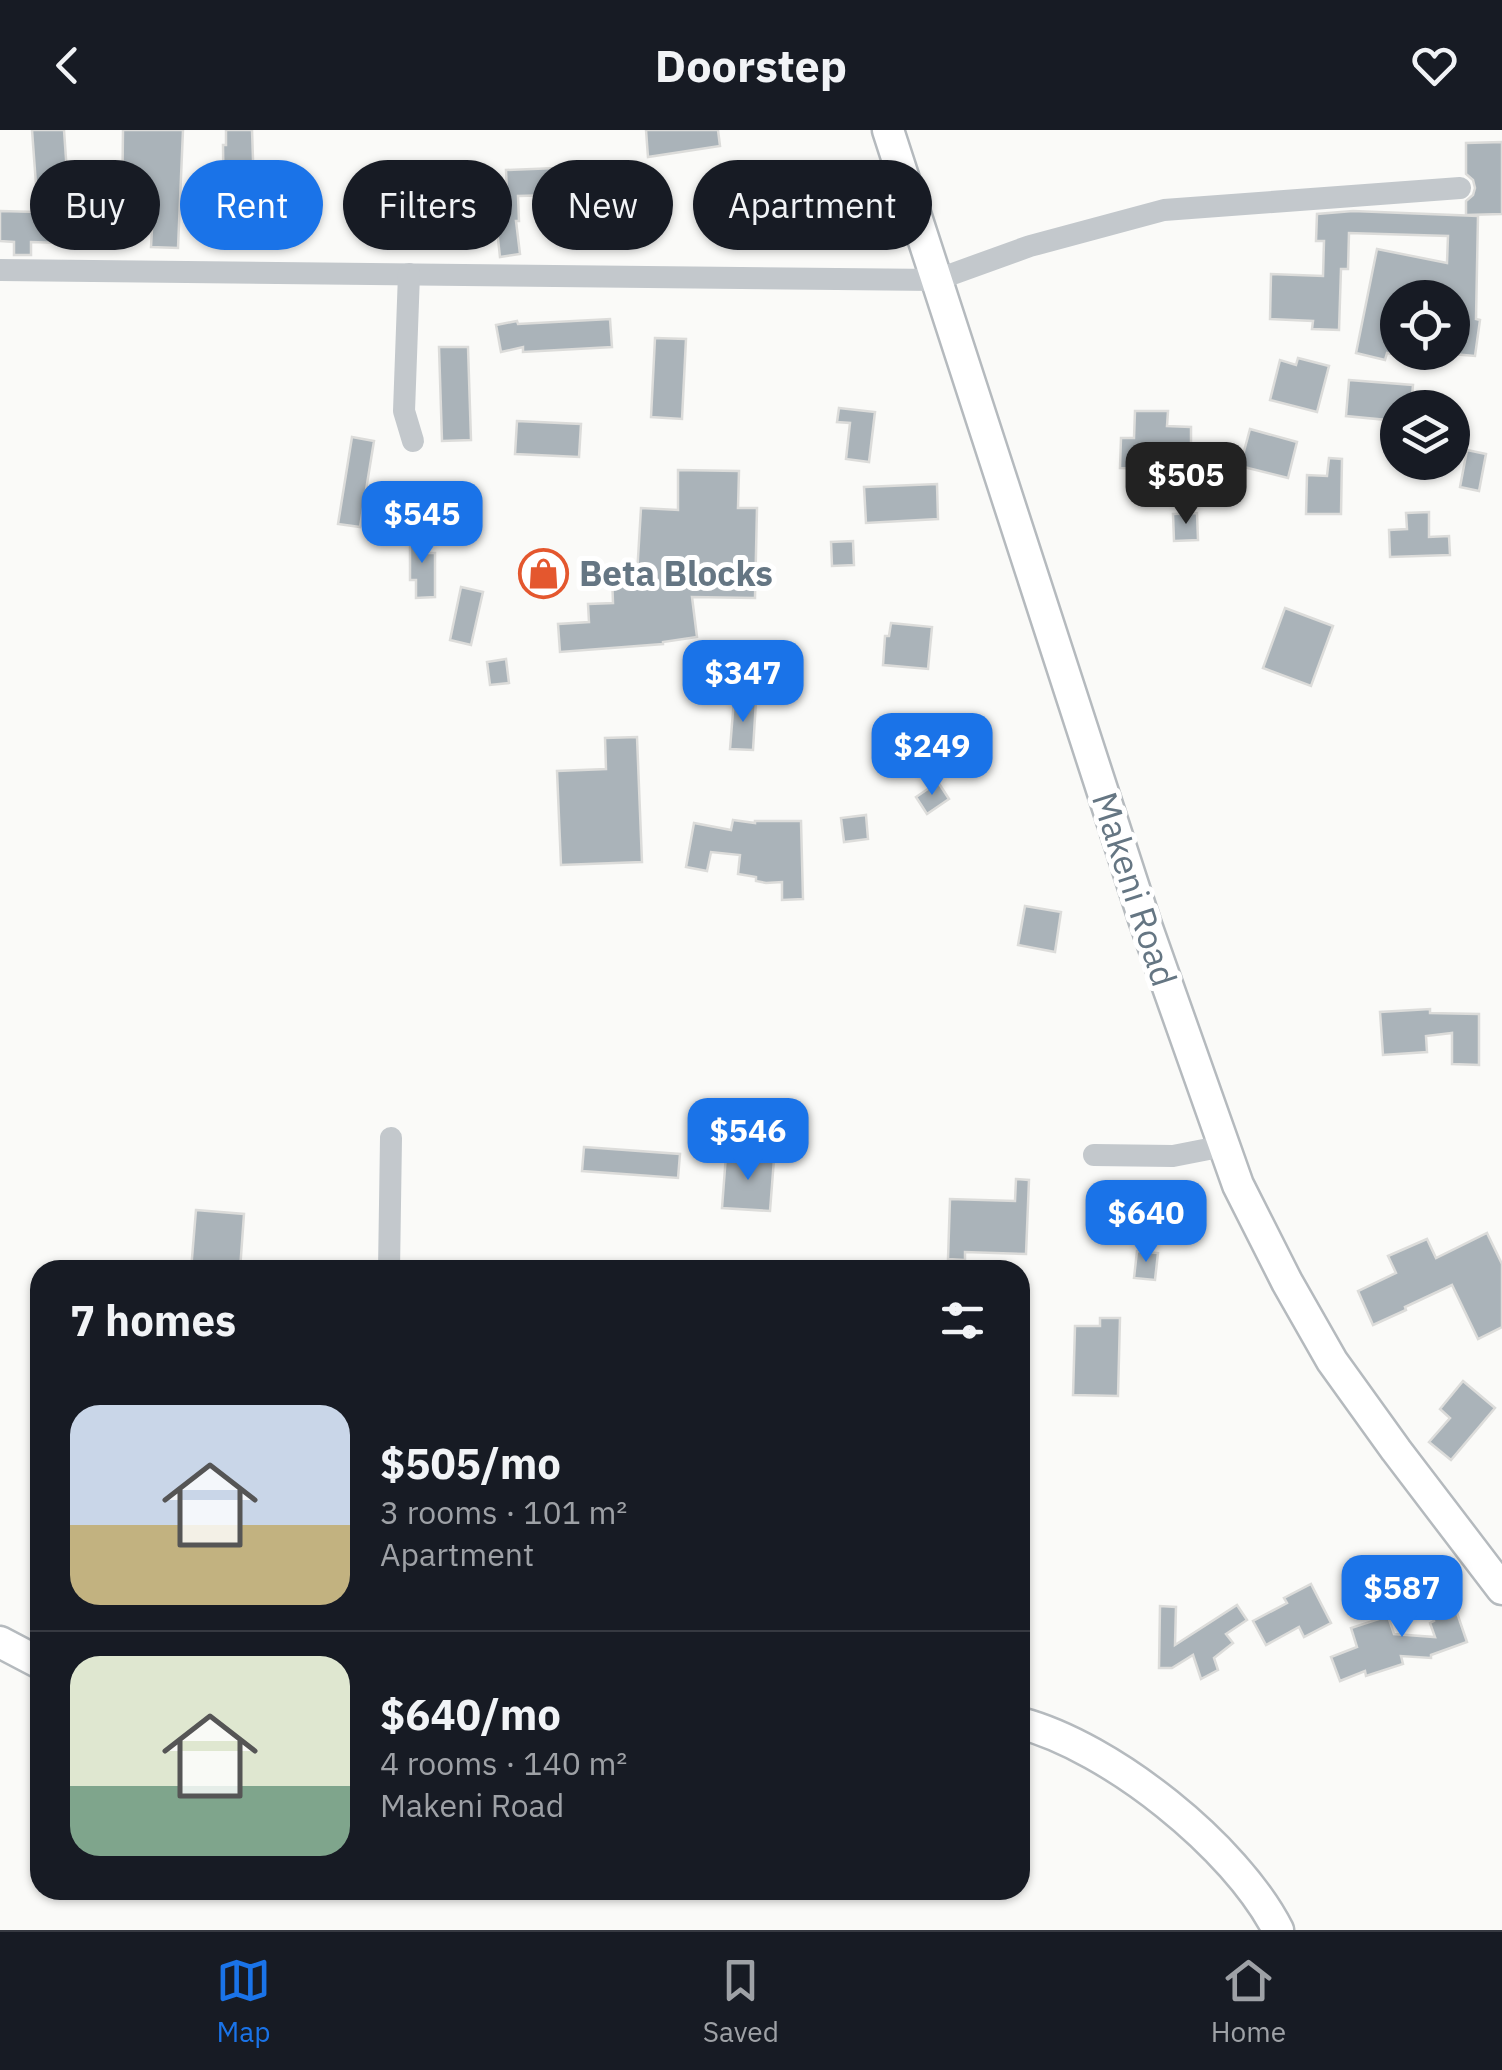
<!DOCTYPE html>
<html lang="en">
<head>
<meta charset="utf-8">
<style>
  body { margin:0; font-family:"IBM Plex Sans",sans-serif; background:#20242c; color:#f1f3f6; height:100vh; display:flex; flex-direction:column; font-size:38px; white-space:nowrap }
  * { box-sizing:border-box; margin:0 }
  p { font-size:32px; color:#9ea1a6 }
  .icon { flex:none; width:55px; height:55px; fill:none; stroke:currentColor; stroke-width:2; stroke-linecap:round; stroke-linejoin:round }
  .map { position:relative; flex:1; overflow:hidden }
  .drawer { position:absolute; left:30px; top:1130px; width:1000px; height:640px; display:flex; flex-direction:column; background:#171b24; border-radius:30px; box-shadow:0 2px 8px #0004 }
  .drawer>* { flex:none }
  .top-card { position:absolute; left:30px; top:30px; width:1000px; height:90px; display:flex; gap:20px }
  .fabs { position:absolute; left:1380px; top:150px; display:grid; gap:20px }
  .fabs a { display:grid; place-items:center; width:90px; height:90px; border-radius:50%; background:#171b24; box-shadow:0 2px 8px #0004; font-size:50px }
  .price { position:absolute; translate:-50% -85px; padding:0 22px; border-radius:20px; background:#1a73e8; color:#fff; font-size:32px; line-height:65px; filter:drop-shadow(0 2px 5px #0008) }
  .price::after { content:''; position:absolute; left:50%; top:60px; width:30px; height:22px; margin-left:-15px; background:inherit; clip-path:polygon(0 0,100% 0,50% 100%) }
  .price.current { background:#222; color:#fff }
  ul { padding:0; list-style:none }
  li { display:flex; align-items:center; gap:30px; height:250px; padding:0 40px }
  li+li { border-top:2px solid #363941 }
  li span { display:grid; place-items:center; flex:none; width:280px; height:200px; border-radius:30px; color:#555 }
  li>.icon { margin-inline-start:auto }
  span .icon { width:120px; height:120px; fill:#fffc; stroke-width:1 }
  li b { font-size:42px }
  h2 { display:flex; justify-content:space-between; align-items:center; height:120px; padding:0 40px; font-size:42px }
  .tag { padding:0 35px; border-radius:45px; background:#171b24; box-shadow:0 2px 8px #0004; font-size:35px; line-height:90px }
  .tag.current { background:#1a73e8; color:#fff }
  header { display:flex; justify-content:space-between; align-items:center; height:130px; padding:0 40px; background:#171b24; font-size:45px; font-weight:700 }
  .menu { display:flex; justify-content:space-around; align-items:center; height:140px; border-top:2px solid #363941; background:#171b24; font-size:28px; color:#9ea1a6 }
  .menu a { display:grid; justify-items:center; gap:5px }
  .menu .current { color:#1a73e8 }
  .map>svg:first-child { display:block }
  .building { fill:#aab3b9; stroke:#dcdcda; stroke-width:2.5 }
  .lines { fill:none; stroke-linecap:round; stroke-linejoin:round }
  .major-casing { stroke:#b5babe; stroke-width:35 }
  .minor { stroke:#c3c8cc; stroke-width:22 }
  .major { stroke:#fff; stroke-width:30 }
  .labels { text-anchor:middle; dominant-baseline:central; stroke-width:10; stroke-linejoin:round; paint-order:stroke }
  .poi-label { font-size:35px; font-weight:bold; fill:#657683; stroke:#fff; text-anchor:start }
  .street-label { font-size:35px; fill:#657683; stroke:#fff }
</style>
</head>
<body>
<header><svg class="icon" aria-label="back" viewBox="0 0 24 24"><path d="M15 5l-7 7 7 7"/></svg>Doorstep<svg class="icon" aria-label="heart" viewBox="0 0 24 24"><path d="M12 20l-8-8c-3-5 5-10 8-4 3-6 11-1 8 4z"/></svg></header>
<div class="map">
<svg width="1502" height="1800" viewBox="0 0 1502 1800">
  <rect width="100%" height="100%" fill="#fafaf8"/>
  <!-- building -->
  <g class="building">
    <path d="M32,0h32l5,72h-6l-1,41 -31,-1v13h-17v-13l-14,-1v-30l38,1z"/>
    <path d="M123,0h60l-5,118 -27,-1 2,-37h-31z"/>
    <path d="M226,0h26l3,88h-31l-1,-73h3z"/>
    <path d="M646,0h72l2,16 -72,11z"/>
    <path d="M1502,12v72l-36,1v-14l7,-6 2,-7 -2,-8 -7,-6v-31z"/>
    <path d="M556,38l1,27 -39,1 1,25h-3l4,33 -20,3 -3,-27h3l-1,-36h8l-1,-24z"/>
    <path d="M1353,81l125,5 -2,103 4,1 -5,36 -23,-2v-56h-54v57l-11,-2 -2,7 -29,-7 21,-104 70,14 1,-27 -99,-3 -1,36h-7l-2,61 -27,-1 1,-8 -43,-2 1,-45 52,2 1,-35h-8l1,-27z"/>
    <path d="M832,90l23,2 -2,16 -22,-2z"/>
    <path d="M610,189l2,28 -89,5v-5l-22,5 -5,-27 21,-4 1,3z"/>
    <path d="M655,208l31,1 -4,80 -31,-2z"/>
    <path d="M439,217h29l3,93 -29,1z"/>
    <path d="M1298,228l31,8 -12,46 -47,-12 10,-40 16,5z"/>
    <path d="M1349,250l64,5 -2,23h-13v13l-52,-5z"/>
    <path d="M839,278l36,4 -6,50 -23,-3 4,-36 -13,-1z"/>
    <path d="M1135,281h33l-1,15 24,1v26l-20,-1 -1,17 -50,-1 1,-30h13z"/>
    <path d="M517,291l64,3 -2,33 -64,-3z"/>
    <path d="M1250,299l47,13 -9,36 -48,-12z"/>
    <path d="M352,307l22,4 -14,86 -22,-3z"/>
    <path d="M1467,320l19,4 -7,37 -19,-4z"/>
    <path d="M1329,328l13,1 -1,55h-35l1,-39 20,1z"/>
    <path d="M678,340l61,1 -1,37h19l-2,90 -63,-1 5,40 -34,5v2l-103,8 -2,-28 31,-2 -1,-18 25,-1 -1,-27 25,-1 4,-67 37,2z"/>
    <path d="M937,354l1,35 -72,4 -2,-36z"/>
    <path d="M1429,382v25l20,-1 1,19 -60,2 -1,-27 18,-1 -1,-16z"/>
    <path d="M1197,383l1,27 -24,1 -1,-27z"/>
    <path d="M410,405h19v18h6v44l-19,1v-18h-6z"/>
    <path d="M853,411l1,24 -22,1 -1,-24z"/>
    <path d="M461,457l22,5 -12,53 -21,-5z"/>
    <path d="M1285,478l48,18 -22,60 -48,-18z"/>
    <path d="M891,493l41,4 -4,42 -45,-4 2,-29h4z"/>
    <path d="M506,529l3,24 -19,2 -3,-23z"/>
    <path d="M734,569l22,2 -3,49 -23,-1z"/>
    <path d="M637,607l5,125 -81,3 -4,-94 49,-2 -1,-31z"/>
    <path d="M938,652l11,17 -22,15 -11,-17z"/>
    <path d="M866,685l2,24 -24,3 -3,-24z"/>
    <path d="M733,690l22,3v-2h46l2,78 -21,1v-18l-16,1 -10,-2v-4l-18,-3 2,-19 -29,-3 -4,19 -21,-4 8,-44 37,7z"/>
    <path d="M1025,776l36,6 -6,40 -37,-7z"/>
    <path d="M1430,879v4l49,1v51l-27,-1v-31l-26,3 1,16 -44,3 -3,-43z"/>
    <path d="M584,1017l96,7 -2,24 -96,-7z"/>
    <path d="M726,1025l48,4 -4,52 -48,-3z"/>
    <path d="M1016,1049l13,1 -3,74 -61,-2v8l-17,-1 2,-60 65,2z"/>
    <path d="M196,1080l48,4 -4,56h-49z"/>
    <path d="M1487,1103l15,31v63l-24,12 -26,-54 -47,22 1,3 -33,15 -15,-34 38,-18 -8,-17 39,-17 9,19z"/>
    <path d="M1137,1121l21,2 -3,27 -21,-2z"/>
    <path d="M1100,1188h20l-2,78 -45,-1 2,-69h25z"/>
    <path d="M1463,1251l32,27 -44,52 -22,-18 21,-24 -10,-9z"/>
    <path d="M1311,1454l20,39 -27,14 -5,-10 -33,18 -13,-24 34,-18 -3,-5z"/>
    <path d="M1453,1456l7,19 -5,2 12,35 -36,13v3l-30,-2 2,8 -37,12 -1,-5 -25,10 -9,-24 26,-10 -6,-19 37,-12 6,18 41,3 -5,-14 4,-2 -9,-25z"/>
    <path d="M1237,1475l10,15 -21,14 7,9 -19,15 4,12 -17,9 -8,-24 -21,13h-13l1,-62 16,1 -1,38z"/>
  </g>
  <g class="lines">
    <defs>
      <g id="major">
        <path d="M888,0l257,792 93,263 49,97 45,79 64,89 106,139"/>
        <path d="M0,1512l40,21"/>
        <path d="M1020,1593c91,24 215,123 258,207"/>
      </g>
    </defs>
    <!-- major casing -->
    <use href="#major" class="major-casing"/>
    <!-- minor -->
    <g class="minor">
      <path d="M0,140l936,10 94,-34 134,-36 296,-22"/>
      <path d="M409,144l-5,137 9,30"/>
      <path d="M1094,1025l79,1 51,-10"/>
      <path d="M389,1140l2,-132"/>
    </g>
    <!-- major -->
    <use href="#major" class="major"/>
  </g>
  <!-- icons -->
  <defs>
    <symbol id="shop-ring" viewBox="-11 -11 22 22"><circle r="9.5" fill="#fff" stroke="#e4572e" stroke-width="1.5"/><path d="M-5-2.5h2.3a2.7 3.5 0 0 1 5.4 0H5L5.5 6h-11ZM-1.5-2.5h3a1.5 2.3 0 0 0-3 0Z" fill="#e4572e"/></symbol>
  </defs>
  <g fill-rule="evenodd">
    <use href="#shop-ring" x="516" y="416" width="55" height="55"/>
  </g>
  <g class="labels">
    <!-- poi labels -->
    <g class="poi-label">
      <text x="579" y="443">Beta Blocks</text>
    </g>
    <!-- street labels -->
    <g class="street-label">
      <text transform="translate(1135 759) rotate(72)">Makeni Road</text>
    </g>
  </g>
</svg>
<div class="fabs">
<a><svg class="icon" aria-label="locate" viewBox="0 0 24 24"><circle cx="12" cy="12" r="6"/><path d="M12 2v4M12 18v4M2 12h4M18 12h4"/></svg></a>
<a><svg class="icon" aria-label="layers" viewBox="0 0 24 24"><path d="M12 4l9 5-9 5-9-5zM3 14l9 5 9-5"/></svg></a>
</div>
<b class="price current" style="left:1186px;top:397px">$505</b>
<b class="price" style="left:422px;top:436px">$545</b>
<b class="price" style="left:743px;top:595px">$347</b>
<b class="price" style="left:932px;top:668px">$249</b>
<b class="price" style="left:748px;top:1053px">$546</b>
<b class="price" style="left:1146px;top:1135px">$640</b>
<b class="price" style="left:1402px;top:1510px">$587</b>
<div class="top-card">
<a class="tag">Buy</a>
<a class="tag current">Rent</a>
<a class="tag">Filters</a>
<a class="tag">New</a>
<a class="tag">Apartment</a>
</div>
<section class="drawer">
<h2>7 homes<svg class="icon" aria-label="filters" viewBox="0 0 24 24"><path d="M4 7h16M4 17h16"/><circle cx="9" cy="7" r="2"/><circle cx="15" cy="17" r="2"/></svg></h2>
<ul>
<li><span style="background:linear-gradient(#c9d6e8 60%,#c2b280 0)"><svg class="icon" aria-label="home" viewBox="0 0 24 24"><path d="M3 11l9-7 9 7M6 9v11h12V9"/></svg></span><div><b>$505/mo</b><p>3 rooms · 101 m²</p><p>Apartment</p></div></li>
<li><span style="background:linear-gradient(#dfe7d0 65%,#7fa58c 0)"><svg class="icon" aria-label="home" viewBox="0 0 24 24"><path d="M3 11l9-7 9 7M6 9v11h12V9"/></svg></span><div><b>$640/mo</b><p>4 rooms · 140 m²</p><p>Makeni Road</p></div></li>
</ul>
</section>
</div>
<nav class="menu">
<a class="current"><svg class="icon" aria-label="map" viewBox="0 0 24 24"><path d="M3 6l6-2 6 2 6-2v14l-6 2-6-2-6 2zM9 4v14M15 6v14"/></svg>Map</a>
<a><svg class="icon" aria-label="saved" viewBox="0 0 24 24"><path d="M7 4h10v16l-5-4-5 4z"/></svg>Saved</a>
<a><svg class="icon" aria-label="home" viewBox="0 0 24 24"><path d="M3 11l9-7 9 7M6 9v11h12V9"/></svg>Home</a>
</nav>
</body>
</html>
